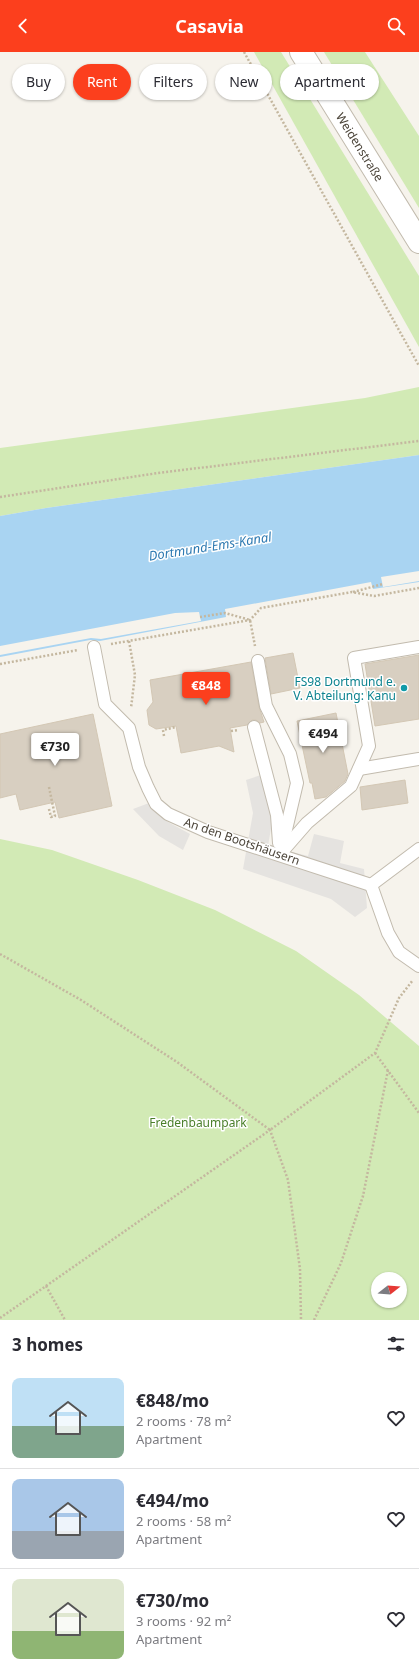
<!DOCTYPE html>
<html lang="en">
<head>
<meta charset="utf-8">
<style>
  body { margin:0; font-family:"Noto Sans",sans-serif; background:#f2f2f3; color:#2b2b33; height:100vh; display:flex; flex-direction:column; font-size:15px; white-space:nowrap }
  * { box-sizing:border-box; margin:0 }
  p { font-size:13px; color:#7c7c81 }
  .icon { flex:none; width:22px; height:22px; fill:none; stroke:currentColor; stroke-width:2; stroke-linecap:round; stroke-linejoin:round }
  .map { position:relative; height:1268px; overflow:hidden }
  .panel { display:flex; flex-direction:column; background:#fff; flex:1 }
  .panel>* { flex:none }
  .top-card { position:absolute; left:12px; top:12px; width:395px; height:36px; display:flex; gap:8px }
  .needle { width:26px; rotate:73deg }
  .tools { position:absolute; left:371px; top:1220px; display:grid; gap:8px }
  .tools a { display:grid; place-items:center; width:36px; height:36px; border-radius:50%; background:#fff; box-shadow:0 1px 3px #0004; font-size:20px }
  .price { position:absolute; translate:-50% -34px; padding:0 9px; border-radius:4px; background:#fff; color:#222; font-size:13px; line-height:26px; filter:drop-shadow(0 1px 2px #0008) }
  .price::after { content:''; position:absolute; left:50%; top:24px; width:12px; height:9px; margin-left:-6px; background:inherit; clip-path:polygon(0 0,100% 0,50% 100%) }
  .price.active { background:#fc3f1d; color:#fff }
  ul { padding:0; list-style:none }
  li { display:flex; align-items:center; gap:12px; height:100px; padding:0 12px }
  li+li { border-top:1px solid #e1e1e2 }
  li span { display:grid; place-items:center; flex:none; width:112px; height:80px; border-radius:8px; color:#555 }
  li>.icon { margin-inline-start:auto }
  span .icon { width:48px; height:48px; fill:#fffc; stroke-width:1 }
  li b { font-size:17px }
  h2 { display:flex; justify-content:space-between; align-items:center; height:48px; padding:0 12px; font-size:17px }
  .chip { padding:0 14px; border-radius:18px; background:#fff; box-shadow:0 1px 3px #0004; font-size:14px; line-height:36px }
  .chip.active { background:#fc3f1d; color:#fff }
  header { display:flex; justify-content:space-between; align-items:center; height:52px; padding:0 12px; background:#fc3f1d; color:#fff; font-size:18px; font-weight:700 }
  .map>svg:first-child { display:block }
  .green { fill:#d2eab5; fill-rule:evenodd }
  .parking { fill:#e5e3e0 }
  .water { fill:#a9d4f2 }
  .pier { fill:#f6f3ec }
  .building { fill:#d8cfc1; stroke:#d3c7b4 }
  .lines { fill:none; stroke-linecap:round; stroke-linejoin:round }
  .service-casing { stroke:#c2bbae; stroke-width:14 }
  .tertiary-casing { stroke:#c2bbae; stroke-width:24 }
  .path { stroke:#c4b79f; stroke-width:2.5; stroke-dasharray:2 2; stroke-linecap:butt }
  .service { stroke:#fff; stroke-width:12 }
  .tertiary { stroke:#fff; stroke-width:22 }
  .culture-dot { fill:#0f9aa8; stroke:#fff; stroke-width:1.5 }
  .labels { text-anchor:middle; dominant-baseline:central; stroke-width:3; stroke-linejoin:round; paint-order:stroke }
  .street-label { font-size:12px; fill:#4b4439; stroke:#fff }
  .culture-label { font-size:12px; fill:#0d838f; stroke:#fff; text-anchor:end }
  .park-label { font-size:12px; fill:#4a7f2a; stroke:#fff }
  .water-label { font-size:13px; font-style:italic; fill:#2e7ab2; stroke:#fff }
</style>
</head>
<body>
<header><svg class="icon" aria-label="back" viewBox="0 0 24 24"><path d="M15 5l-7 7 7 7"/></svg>Casavia<svg class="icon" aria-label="search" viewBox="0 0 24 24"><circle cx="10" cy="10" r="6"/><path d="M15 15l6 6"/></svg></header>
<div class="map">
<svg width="419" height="1268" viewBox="0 0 419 1268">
  <rect width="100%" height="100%" fill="#f6f3ec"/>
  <!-- green -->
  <g class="green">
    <path d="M254,0h27l138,224v71z"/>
    <path d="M324,0h41l54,84v72z"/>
    <path d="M419,335v68l-373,53 -46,8v-68l365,-50z"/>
    <path d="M0,787l52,11 86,30 77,30 81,41 63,44 60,51v274h-419zM378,1227h22v22h-22z"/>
  </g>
  <!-- parking -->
  <g class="parking">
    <path d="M261,723l12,42 -5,29 40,10 6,-22 30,7 -4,22 24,6 3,39 -12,9 -24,-18 -88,-30 10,-56 -7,-33z"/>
    <path d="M149,751l19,19 22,12 -7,16 -24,-14 -26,-27z"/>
  </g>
  <!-- water -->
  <path class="water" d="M419,403v127l-46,7 -2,-7 -146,27 1,8 -126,24 -10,-1 -90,17v-141l46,-8z"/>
  <!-- pier -->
  <g class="pier">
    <path d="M419,519v10l-36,6 -2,-10z"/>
    <path d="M199,560l2,9 -100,18 -10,-1 -91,17v-9l175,-33z"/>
  </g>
  <!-- building -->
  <g class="building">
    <path d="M293,601l7,35 -29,6 -6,-36z"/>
    <path d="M419,603v64l-44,7 -10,-62z"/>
    <path d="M251,610l8,45 5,15 -4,1 -4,-3h-4l-5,5 -17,3 4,24 -15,-6 -38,7 -5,-27 -20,3 -7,-4 -2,-15 6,-8 -3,-22z"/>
    <path d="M336,661l12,61 -3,7 -19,16 -11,2 -3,-16h-2l-13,-62z"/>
    <path d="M93,662l19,92 -53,12 -4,-16 -35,8 -4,-16 -16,4v-64z"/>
    <path d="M405,728l3,23 -46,7 -2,-23z"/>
  </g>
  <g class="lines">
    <defs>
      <g id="service">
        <path d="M94,595l11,57 24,24 10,39 9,21 8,16 12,10 40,18 163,53 48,-36"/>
        <path d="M258,609l8,45 24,48 7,29 -16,68"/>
        <path d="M254,675l23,88 2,28"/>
        <path d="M359,717l60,-10"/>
        <path d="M280,802l27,-31 44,-37 18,-40 -15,-88 65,-11"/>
        <path d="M371,833l17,48 11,19 20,14"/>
      </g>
      <path id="tertiary" d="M301,0l118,190"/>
    </defs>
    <!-- service casing -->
    <use href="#service" class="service-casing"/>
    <!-- tertiary casing -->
    <use href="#tertiary" class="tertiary-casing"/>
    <!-- path -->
    <g class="path">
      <path d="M244,0l175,314"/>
      <path d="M0,445l158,-24 261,-32"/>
      <path d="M353,540l30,-8"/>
      <path d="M200,565l25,-4 25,7 5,26"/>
      <path d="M129,589l6,34 -4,33"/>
      <path d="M111,592l139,-24 11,-12 91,-16 22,4 45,-8"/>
      <path d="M0,612l78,-14"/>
      <path d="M231,679l7,-1"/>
      <path d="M164,684l-1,-6 13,-3"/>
      <path d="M49,735l6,29 -4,1 -2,-8"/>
      <path d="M0,902l81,46 96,62 93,68 105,-77 24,-55 14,-18"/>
      <path d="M375,1001l44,60"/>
      <path d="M46,1234l224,-156 18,50 12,89 1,51"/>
      <path d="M0,1266l46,-32 19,34"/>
      <path d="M314,1268l27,-57 22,-67 25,-126"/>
    </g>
    <!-- service -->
    <use href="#service" class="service"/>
    <!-- tertiary -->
    <use href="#tertiary" class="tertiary"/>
  </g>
  <!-- markers -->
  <circle class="culture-dot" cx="404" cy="636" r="4"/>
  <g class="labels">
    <!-- street labels -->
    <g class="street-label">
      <text transform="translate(360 95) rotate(58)">Weidenstraße</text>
      <text transform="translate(242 789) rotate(19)">An den Bootshäusern</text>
    </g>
    <!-- culture labels -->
    <g class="culture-label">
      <text x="396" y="629">FS98 Dortmund e.<tspan x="396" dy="14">V. Abteilung: Kanu</tspan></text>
    </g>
    <!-- park labels -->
    <g class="park-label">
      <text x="198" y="1070">Fredenbaumpark</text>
    </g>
    <!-- water labels -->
    <g class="water-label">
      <text transform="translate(210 494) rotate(-9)">Dortmund-Ems-Kanal</text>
    </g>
  </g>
</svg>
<div class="tools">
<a><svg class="needle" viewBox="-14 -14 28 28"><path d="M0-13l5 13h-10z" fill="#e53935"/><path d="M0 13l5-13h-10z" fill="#7c7c81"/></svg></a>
</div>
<b class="price active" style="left:206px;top:654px">€848</b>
<b class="price" style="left:323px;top:702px">€494</b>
<b class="price" style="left:55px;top:715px">€730</b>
<div class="top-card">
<a class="chip">Buy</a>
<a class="chip active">Rent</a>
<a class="chip">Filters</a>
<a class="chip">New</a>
<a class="chip">Apartment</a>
</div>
</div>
<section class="panel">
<h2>3 homes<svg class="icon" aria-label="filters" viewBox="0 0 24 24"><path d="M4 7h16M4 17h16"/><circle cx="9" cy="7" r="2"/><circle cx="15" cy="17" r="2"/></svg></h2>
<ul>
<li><span style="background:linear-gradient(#bfe0f5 60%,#7fa58c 0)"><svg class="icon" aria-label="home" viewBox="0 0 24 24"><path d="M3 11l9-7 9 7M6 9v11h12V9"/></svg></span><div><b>€848/mo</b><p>2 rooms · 78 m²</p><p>Apartment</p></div><svg class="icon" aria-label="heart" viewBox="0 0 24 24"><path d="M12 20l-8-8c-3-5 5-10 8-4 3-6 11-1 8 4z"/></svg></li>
<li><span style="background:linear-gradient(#a9c7e8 65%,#9aa5b1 0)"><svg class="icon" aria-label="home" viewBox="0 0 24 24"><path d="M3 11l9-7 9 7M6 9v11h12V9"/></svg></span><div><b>€494/mo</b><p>2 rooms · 58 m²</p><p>Apartment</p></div><svg class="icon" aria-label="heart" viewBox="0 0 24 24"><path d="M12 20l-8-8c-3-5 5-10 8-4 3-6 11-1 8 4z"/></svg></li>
<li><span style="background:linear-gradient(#dfe7d0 65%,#8fb573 0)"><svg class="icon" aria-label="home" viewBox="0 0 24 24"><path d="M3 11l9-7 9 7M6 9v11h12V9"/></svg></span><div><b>€730/mo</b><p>3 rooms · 92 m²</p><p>Apartment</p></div><svg class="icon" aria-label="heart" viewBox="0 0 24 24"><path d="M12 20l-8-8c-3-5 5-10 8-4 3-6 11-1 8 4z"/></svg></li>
</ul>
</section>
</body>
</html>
